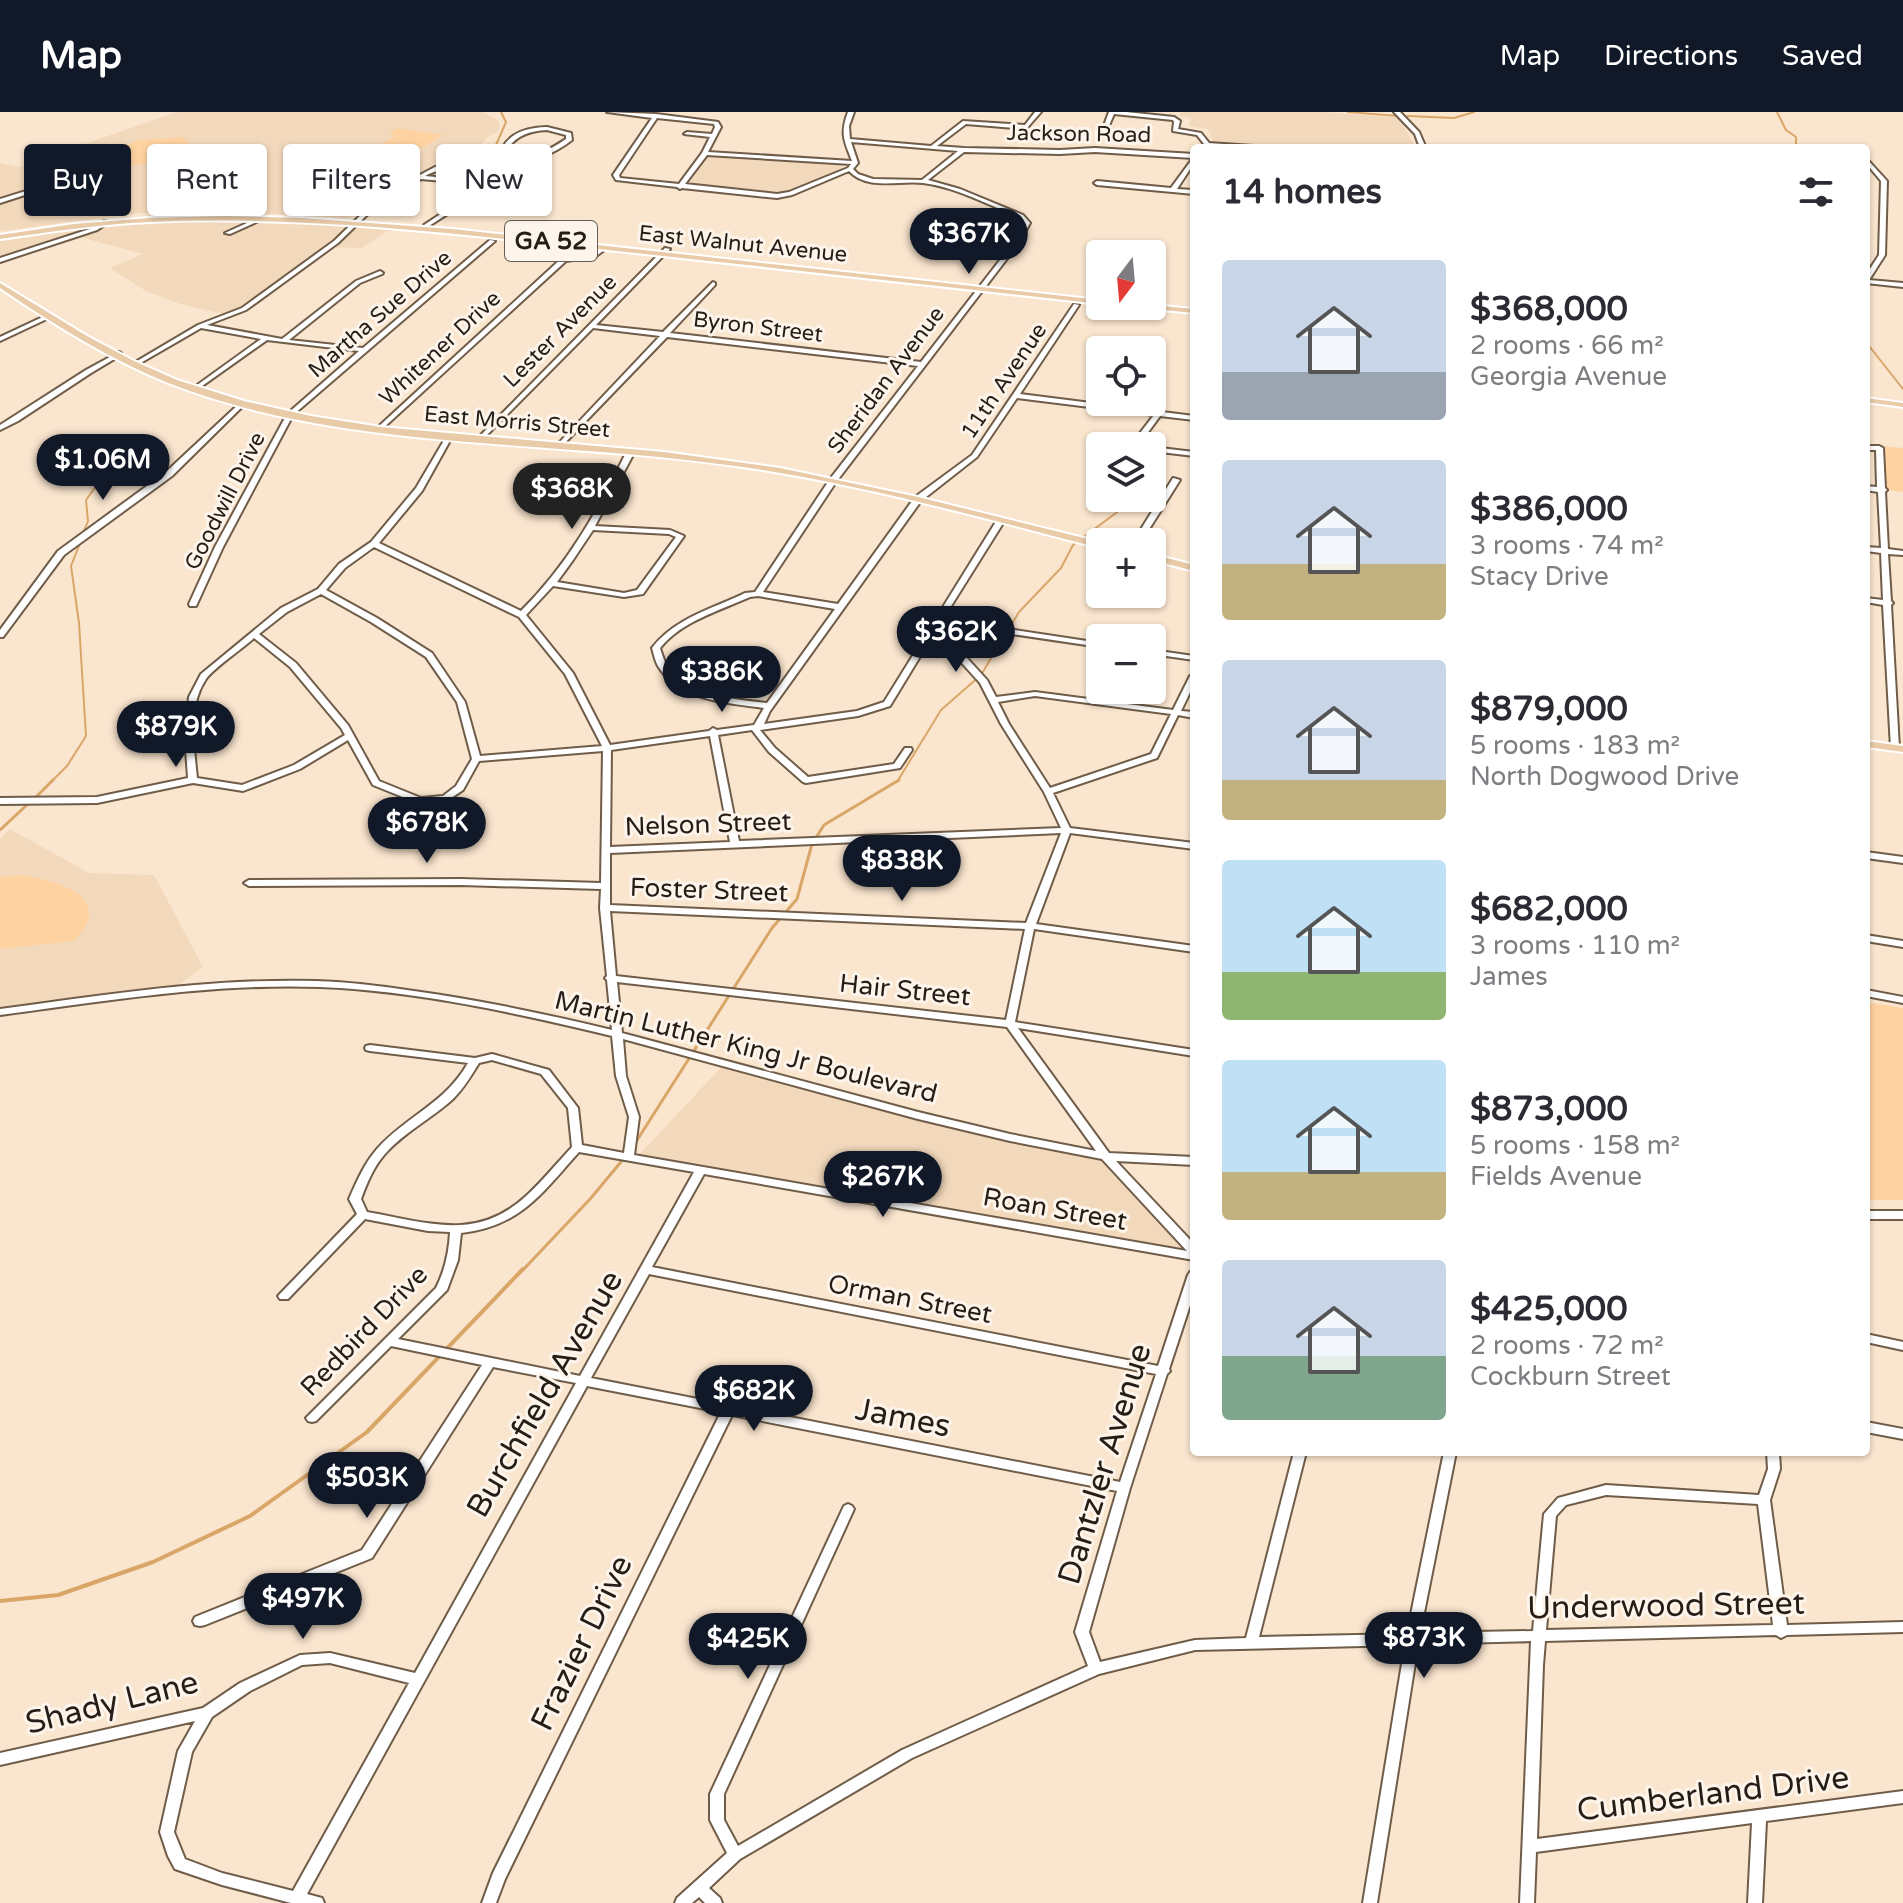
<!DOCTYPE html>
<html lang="en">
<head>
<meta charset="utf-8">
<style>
  body { margin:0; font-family:"Varela Round",sans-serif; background:#f7f7f7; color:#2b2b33; height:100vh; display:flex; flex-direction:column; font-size:30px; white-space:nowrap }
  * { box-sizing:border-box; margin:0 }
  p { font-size:26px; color:#7c7c81 }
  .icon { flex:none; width:44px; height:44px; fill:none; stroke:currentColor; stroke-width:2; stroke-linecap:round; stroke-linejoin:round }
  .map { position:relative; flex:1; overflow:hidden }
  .panel { position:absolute; left:1190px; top:32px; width:680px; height:1312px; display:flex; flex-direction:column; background:#fff; border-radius:8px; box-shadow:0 2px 6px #0004 }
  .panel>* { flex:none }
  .guide { position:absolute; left:24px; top:32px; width:760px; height:72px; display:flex; gap:16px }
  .needle { width:52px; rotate:196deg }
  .tools { position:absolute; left:1086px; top:128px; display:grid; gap:16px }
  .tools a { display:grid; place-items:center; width:80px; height:80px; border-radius:8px; background:#fff; box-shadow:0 2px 6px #0004; font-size:40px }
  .price { position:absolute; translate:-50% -68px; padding:0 18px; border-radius:28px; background:#111827; color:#fff; font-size:26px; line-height:52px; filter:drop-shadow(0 2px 4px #0008) }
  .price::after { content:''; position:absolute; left:50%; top:48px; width:24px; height:18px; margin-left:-12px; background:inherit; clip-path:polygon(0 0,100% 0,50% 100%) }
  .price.selected { background:#222; color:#fff }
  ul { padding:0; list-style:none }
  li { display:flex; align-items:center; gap:24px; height:200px; padding:0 32px }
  li span { display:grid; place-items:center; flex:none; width:224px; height:160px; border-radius:8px; color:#555 }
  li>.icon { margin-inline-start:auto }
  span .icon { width:96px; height:96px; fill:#fffc; stroke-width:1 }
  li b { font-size:34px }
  h2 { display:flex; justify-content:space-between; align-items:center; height:96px; padding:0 32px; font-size:34px }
  .chip { padding:0 28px; border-radius:8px; background:#fff; box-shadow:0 2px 6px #0004; font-size:28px; line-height:72px }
  .chip.selected { background:#111827; color:#fff }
  header { display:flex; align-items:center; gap:48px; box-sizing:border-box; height:112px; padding:0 40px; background:#111827; color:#fff }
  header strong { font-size:38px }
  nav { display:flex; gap:44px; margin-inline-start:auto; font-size:28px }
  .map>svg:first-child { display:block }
  .built { fill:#f3d9bc }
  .green { fill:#fed3a1 }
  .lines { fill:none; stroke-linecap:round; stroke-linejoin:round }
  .stream-far2 { stroke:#d9a668; stroke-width:2 }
  .stream-far1 { stroke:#d9a668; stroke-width:3 }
  .stream { stroke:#d9a668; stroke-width:4 }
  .minor-casing { stroke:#6f5d49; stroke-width:4 }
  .major-casing { stroke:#fff; stroke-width:4 }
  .minor { fill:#fff; fill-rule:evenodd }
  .major { fill:#e9cba8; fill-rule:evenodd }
  .labels { text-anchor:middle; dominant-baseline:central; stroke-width:6; stroke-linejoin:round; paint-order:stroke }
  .far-street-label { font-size:22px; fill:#261e16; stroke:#fdf5eb }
  .shield { fill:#fdf5eb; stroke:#665e56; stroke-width:2 }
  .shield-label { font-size:24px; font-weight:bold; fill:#261e16 }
  .street-label { font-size:26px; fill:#261e16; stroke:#fdf5eb }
  .near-street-label { font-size:32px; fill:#261e16; stroke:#fdf5eb }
</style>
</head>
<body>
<header>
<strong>Map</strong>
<nav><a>Map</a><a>Directions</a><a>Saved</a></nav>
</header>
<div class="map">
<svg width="1903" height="1791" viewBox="0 0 1903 1791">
  <rect width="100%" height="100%" fill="#fae5ce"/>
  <!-- built -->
  <g class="built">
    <path d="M177,0h306l15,8 2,6 -2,6 -9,4 -19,21 -43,11 3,2 -32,24 -33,1 -2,17 -16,6 -109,-6 -98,1 -140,18v-68l18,4z"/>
    <path d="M1182,0h143l74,6 17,30h-161l-41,-4 -6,-15 -19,-3 2,-8 -13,-2z"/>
    <path d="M708,43l134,7v8l-49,22 -15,3 -92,-9z"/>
    <path d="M186,108h45l159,9 -28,19 -37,-1 -84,61 -14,7 -47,-11 -34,-13 -36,-23 33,-14 -67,-18 -76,25v-22l135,-18z"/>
    <path d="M10,717l79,44 65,2 49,92 -31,23 -172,23v-174z"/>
    <path d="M725,951l79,23 301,70 89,100 -556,-100z"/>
  </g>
  <!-- green -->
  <g class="green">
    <path d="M398,16l46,7 -42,24 -38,-5 32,-18 -7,-2z"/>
    <path d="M183,25l17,19 -70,10 -15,-17 25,-9z"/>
    <path d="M1882,334l21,2v44l-16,-2z"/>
    <path d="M20,763c35,5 98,21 54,66l-74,8v-72z"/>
    <path d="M1866,890l37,6v192h-37z"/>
  </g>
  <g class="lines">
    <!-- stream-far2 -->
    <g class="stream-far2">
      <path d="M501,0l5,10 -14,32 5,20 18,14 30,14"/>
      <path d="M1348,0l50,4"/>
      <path d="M1777,0l9,18 10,7v11"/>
      <path d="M1408,4l46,2 20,-6"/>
      <path d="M1866,230l37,47"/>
      <path d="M82,424l6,-15 -2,-21 18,-25"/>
      <path d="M51,670l16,-16 19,-30 -7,-113 -8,-57 9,-23"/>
      <path d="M897,670l44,-72 40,-35 38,-63 42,-44 12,-23 59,-44"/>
    </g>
    <!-- stream-far1 -->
    <g class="stream-far1">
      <path d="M35,686l18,-18"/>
      <path d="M0,718l29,-27"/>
      <path d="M634,1033l138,-217 25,-29 15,-55 12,-19 75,-45"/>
      <path d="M522,1159l69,-73 34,-41"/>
    </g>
    <!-- stream -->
    <path class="stream" d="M0,1489l58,-6 95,-33 97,-46 117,-84 156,-163"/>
    <defs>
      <g id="minor">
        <path d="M607,0l49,2 62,8 3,5 -13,25 144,9c-8,-21 -12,-27 -4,-49h6l-5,14 1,13 81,7 32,-25 62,4 10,-13h6l-15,17 -60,-5 -29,22 27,2 96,2 35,-2 99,6v9l-17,26 17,1v4l-97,-9 -3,-2 3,-2 74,7 22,-30 -98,-6 -35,2 -96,-2 -36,28 32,9 63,26 7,8 -11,20 -183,239 -73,110 75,12 77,-107 57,-42 102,-151 5,1 -59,89 174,22v4l-34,-4 -22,30h-8l24,-31 -137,-17 -40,59 -56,44 -151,210 -6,13 93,-13 27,-9 113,-182 4,-2 4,2 -62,99 157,24v4l-156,-23 23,34 20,22 9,17 39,-5 138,18 17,-34 4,-2v10l-13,27 13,1v6l-16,-3 -21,43 -104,35 17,35 124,15v6l-124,-16 -34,91 158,22v6l-160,-23 -19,93 179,28v6l-176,-28 91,125 85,4v8l-78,-4 78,83v16l-490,-86 -52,93 506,99 30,-91 2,-3 4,-1v22l-25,76 1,2 -3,3 -37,114 -41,144 11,30 95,-22 51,-2 48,-186h12l-47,185 148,-3 37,-182h12l-36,181 113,-2 11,-117 14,-16 48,-13 153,10 9,-26 -1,-17h12l1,17 -10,31 17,125 116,-3v10l-116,3 -6,3 -5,-3 -231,6 -2,24 -6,174 366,-48v12l-137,18 -4,82h-14l4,-80 -216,29 -2,51h-14l11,-262 -113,3 -41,259h-14l42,-258 -210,5 -96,24 -187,84 -172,101 -31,29 11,10 2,5h-17l-6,-6 -7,6h-17l2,-5 50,-45 -17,-33v-26l134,-288 4,-2 4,2 2,3 -130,285v26l14,26 164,-96 186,-84 -13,-34 42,-141 -385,-76 -227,464 -9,24h-14l11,-30 228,-461 -134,-26 -280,508 15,4 2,5h-33l-69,-18 -47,-16 -7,-13 -8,-24 18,-81 17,-30 -195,44v-12l203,-45 37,-25 60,-28 30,-2 85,20 161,-290 -83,-16 -121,191 -167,67 -5,1 -5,-1 -2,-4 2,-4 167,-67 120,-185 -91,-19 -75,75 -4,1 -4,-1 -2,-3 130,-130c9,-18 13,-36 14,-56l-22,-1 -63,-12 -77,80h-8l-2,-3 79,-82 -8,-15c8,-18 15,-35 28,-50 29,-33 68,-45 91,-86l-98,-12 -4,-1 -1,-2 1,-2 4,-1 105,13 17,-4 57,16 29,38 4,37 42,8 5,-36 -13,-41 -4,-40c-96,-23 -194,-45 -292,-49 -107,-4 -214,14 -320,28v-6c105,-14 210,-31 316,-28 33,1 65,5 98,10 66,9 132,23 198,39l-5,-50 -2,-2 2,-2 -7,-68 1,-19 -140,-4 -212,1 -5,-3 5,-3 212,-1 140,4 2,-132 -124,10 -16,29 -15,10 -28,4 -47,-19 -25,-45 -48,29 -57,22 -50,-8 -96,20 -97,1v-6l97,-1 91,-19 -3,-43 4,-38 12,-23 80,-66 37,-19 21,-25 32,-22 45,-54 30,-51 3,-2 3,2 -30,54 -43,52 142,68c48,-48 75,-98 105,-158l6,-1 2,1 -39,73 75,4 14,6 -41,58 -19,3 -71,-11 -27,29 47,58 37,72 99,-14 4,-3 4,2 37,-5 10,-17c-35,-5 -85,-7 -106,-42 -3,-5 -4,-12 -6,-18 23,-30 60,-39 93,-55l10,-1 75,-113 88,-113 -251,-29 -107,111h-4v-2l104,-110 -67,-8 -112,113 -5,-1 189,-192 5,1 -74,76 67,7 50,-50 2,1v2l-45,48 251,29 93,-120 10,-19 -5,-6c-31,-12 -63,-30 -96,-34 -24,-3 -55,8 -74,-12l-57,24 -15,3 -95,-10 -2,1 -3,-2 -61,-7 -3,-5 39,-57zM657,6l57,6 1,3 -3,7 -25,-2 -3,2 26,3 -8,16 -23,31 -59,-6 -1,-3zM851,30l107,9 -36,29 -49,-1 -15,-5 -5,-5 5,-6zM707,43l144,9 -3,4 -59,24 -12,2 -92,-10zM593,418l76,4 7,3 -39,53 -13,3 -67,-11 16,-22zM374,435l145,70 46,57 37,72 -122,10 -15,-54 -33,-49 -55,-35 -51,-28 19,-22zM321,482l50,28 55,35 31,45 15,57 -16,27 -13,10 -22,2 -42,-17 -31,-56 -52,-62 -37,-29 28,-22zM758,484l77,13 -68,94c-32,-4 -81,-6 -100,-37 -3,-5 -5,-12 -7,-18 22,-27 59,-37 90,-51zM938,515l23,35 19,21 21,41 43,68 17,36 -322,13 -21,-106 34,-5 17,22 34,30 3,1 94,-15 12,-18 -1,-2h-6l-11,16 -86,13 -33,-29 -15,-18 98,-14 32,-10zM254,526l36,29 51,61 4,7 -51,30 -52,20 -45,-7c-3,-31 -10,-71 9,-99 8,-11 36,-30 48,-41zM1035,584l136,18 -20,40 -101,34 -41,-64 -11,-22zM710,624l20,106 -120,5 1,-97zM1061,721l-35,90 -416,-18v-52zM610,799l415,18 -19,91 -390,-44zM617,870l390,45 89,124 -86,-17 -92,-22 -296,-79zM623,927l295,80 92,22 92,18 85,92 -553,-96 5,-38 -13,-41zM492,948l49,14 27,34 4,39c-16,17 -30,35 -47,50 -50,45 -99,25 -158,15l-6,-13c6,-16 12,-31 23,-44 20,-23 47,-36 69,-56 11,-11 18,-23 26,-36zM579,1040l115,20 -114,204 -182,-37 49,-49 11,-30 3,-27c59,-6 82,-41 118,-81zM649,1162l507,100 -36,108 -529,-104zM1606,1383l152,9 15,121 -227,5 10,-114 10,-11zM330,1551l79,20 -116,208 -71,-18 -37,-14 -11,-27 18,-80 20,-35 38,-26 52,-26z"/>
        <path d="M1109,0h17l48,5 6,4 -2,8 23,4 8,10 44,3 3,2 -48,-2 -2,2h-6l4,-4 -7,-9 -24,-4 1,-9 -1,-2 -59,-6 -7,16 -5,1z"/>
        <path d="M1394,0h6l19,20 7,16h-6l-5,-14z"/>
        <path d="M547,15l24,6 1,7c-24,19 -54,26 -84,27 -22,1 -43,-2 -63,9l43,4 7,11 -6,9 -40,26 -5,-1 41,-27 4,-7 -5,-8 -43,-4 -43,33 -4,2 -3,-2 5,-22 5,1 -3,16 42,-32 15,-8 16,-3h46c5,-28 23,-36 50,-37zM547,18l19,5v4c-20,14 -40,21 -64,24 5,-23 22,-32 45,-33z"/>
        <path d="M1866,46l21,23 -2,74 -16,25 34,3v4l-37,-4v-8l13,-20 2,-74 -15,-18z"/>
        <path d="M97,57l5,1 -102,33v-4z"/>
        <path d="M211,77l2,1v2l-18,6 -13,17h-4l-1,-1 14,-18z"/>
        <path d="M366,79l5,1v19l-33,32 -92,67 -39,15 75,14 74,-58 24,-10 3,2 -1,1 -22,9 -71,57 74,8 127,-108 5,1 -202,174 -70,132 -26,57 -1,2h-6l-1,-2 26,-57 72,-133 72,-63 -92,-11 -72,51 -2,-1v-2l68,-49 -60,-11 -64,37 -5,-1 66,-39 44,-17 92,-67 31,-30z"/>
        <path d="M256,107l5,1 -31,14 -5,-1z"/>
        <path d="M104,109l5,1 -12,8 -97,32v-4l93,-30z"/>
        <path d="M603,134l5,1 -13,10 -29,4 -185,169h-4v-2l185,-170 29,-4z"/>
        <path d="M49,202l3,2 -1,1 -51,24v-4z"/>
        <path d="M119,240l2,1v2l-30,18 -73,48 -18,9v-5l86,-55z"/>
        <path d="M241,290l5,1 -74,73 -108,79 -61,82h-3v-7l58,-79 108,-79z"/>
        <path d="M1866,334h13l4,2 2,40 2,2 -2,2 3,57 15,2v4l-15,-1 3,47 2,2 -2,2 8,143 -4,3 -4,-3 -8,-143 -17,-3v-4l17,2 -2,-47 -15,-2v-4l15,1 -3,-56 -12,-2v-4l11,1 -1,-37h-10z"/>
        <path d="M1152,335l42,5v4l-42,-5z"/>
        <path d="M1173,366l7,2 -39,62h-8z"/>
        <path d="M1152,538l42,6v4l-42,-6z"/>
        <path d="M1866,740l37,5v6l-37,-5z"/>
        <path d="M1866,823l37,6v6l-37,-6z"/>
        <path d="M1866,878l37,7v6l-37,-7z"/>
        <rect x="1866" y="1099" width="37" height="8"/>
        <path d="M1866,1222l37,8v8l-37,-8z"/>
        <path d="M1866,1310l37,7v10l-37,-7z"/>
      </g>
      <g id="major">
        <path d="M225,104l76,2 151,11 648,71v4c-158,-18 -316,-35 -474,-52 -158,-17 -317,-37 -476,-30 -50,2 -100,10 -150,17v-4l74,-11 75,-6z"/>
        <path d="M0,171l87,53 45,24 45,20 67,21 67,15 70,11 283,25 116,16 138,29 182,45v6c-121,-31 -242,-65 -365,-82 -185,-27 -391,-14 -567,-83 -59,-24 -115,-59 -168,-95z"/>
        <path d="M1152,193l42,4v4l-52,-5 -4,-2z"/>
        <path d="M1866,286l37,5v4l-37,-5z"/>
        <path d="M1152,442l42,11v6l-42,-11z"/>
        <path d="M1866,629l37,5v6l-37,-5z"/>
      </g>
    </defs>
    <!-- minor casing -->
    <use href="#minor" class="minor-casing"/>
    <!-- major casing -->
    <use href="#major" class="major-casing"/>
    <!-- minor -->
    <use href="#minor" class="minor"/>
    <!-- major -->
    <use href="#major" class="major"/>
  </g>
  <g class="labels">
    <!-- far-street labels -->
    <g class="far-street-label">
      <text transform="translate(1079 22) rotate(1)">Jackson Road</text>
      <text transform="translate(743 132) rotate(6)">East Walnut Avenue</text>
      <text transform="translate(380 202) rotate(-41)">Martha Sue Drive</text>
      <text transform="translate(758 215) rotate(7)">Byron Street</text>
      <text transform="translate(560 219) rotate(-45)">Lester Avenue</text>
      <text transform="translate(440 236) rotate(-43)">Whitener Drive</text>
      <text transform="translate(886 268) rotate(-53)">Sheridan Avenue</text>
      <text transform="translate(1004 269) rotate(-56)">11th Avenue</text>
      <text transform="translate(517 310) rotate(5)">East Morris Street</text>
      <text transform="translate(225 389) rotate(-63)">Goodwill Drive</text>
    </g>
    <!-- shield labels -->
    <rect class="shield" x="505" y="109" width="92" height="40" rx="6"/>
    <g class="shield-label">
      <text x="551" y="129">GA 52</text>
    </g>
    <!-- street labels -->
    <g class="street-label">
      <text transform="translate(708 712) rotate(-2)">Nelson Street</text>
      <text transform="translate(709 778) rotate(2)">Foster Street</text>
      <text transform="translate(905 878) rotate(6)">Hair Street</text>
      <text transform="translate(746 935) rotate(14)">Martin Luther King Jr Boulevard</text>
      <text transform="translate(1055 1097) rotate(10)">Roan Street</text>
      <text transform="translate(910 1187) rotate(11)">Orman Street</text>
      <text transform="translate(364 1219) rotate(-46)">Redbird Drive</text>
    </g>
    <!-- near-street labels -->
    <g class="near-street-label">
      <text transform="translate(545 1282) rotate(-60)">Burchfield Avenue</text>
      <text transform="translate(903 1306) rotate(11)">James</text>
      <text transform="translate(1105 1352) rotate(-73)">Dantzler Avenue</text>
      <text transform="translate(1666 1494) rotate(-1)">Underwood Street</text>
      <text transform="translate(582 1531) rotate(-64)">Frazier Drive</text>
      <text transform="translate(112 1591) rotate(-14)">Shady Lane</text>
      <text transform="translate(1713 1682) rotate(-7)">Cumberland Drive</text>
    </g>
  </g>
</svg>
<div class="tools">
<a><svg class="needle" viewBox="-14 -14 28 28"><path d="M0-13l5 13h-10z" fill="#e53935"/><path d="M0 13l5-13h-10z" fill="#7c7c81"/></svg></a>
<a><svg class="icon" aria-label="locate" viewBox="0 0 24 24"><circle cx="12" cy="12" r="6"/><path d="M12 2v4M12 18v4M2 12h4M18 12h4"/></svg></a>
<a><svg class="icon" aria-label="layers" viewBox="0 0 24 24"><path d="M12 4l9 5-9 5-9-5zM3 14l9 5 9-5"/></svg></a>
<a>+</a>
<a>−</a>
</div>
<b class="price" style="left:969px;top:164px">$367K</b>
<b class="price" style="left:103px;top:390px">$1.06M</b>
<b class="price selected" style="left:572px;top:419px">$368K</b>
<b class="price" style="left:956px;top:562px">$362K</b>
<b class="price" style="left:722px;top:602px">$386K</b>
<b class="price" style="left:176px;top:657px">$879K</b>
<b class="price" style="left:427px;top:753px">$678K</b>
<b class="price" style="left:902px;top:791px">$838K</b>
<b class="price" style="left:883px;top:1107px">$267K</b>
<b class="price" style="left:754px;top:1321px">$682K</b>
<b class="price" style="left:367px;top:1408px">$503K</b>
<b class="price" style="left:303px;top:1529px">$497K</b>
<b class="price" style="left:1424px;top:1568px">$873K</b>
<b class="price" style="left:748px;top:1569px">$425K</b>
<div class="guide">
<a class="chip selected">Buy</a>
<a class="chip">Rent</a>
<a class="chip">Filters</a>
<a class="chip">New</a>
</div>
<section class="panel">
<h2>14 homes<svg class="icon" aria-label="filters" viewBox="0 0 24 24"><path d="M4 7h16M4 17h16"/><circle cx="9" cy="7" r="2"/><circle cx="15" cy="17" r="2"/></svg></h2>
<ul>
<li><span style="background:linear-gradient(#c9d6e8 70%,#9aa5b1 0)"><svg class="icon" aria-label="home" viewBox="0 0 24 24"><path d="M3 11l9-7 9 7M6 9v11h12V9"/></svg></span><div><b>$368,000</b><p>2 rooms · 66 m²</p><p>Georgia Avenue</p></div></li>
<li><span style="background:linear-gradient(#c9d6e8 65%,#c2b280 0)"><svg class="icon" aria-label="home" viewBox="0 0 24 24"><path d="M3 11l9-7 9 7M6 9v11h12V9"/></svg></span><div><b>$386,000</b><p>3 rooms · 74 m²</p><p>Stacy Drive</p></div></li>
<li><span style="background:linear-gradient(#c9d6e8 75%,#c2b280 0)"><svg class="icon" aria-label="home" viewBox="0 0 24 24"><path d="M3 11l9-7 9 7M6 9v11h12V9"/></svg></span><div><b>$879,000</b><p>5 rooms · 183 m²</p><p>North Dogwood Drive</p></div></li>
<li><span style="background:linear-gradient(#bfe0f5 70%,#8fb573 0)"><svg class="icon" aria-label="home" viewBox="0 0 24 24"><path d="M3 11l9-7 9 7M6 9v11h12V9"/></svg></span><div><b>$682,000</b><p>3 rooms · 110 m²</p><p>James</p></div></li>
<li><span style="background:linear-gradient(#bfe0f5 70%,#c2b280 0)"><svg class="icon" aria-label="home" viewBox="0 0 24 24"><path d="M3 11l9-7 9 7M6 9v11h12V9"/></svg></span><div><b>$873,000</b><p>5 rooms · 158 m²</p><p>Fields Avenue</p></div></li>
<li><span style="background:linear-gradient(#c9d6e8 60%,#7fa58c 0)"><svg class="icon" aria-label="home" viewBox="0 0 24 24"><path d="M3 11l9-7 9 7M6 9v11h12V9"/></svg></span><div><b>$425,000</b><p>2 rooms · 72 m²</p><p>Cockburn Street</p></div></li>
</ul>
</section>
</div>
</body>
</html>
